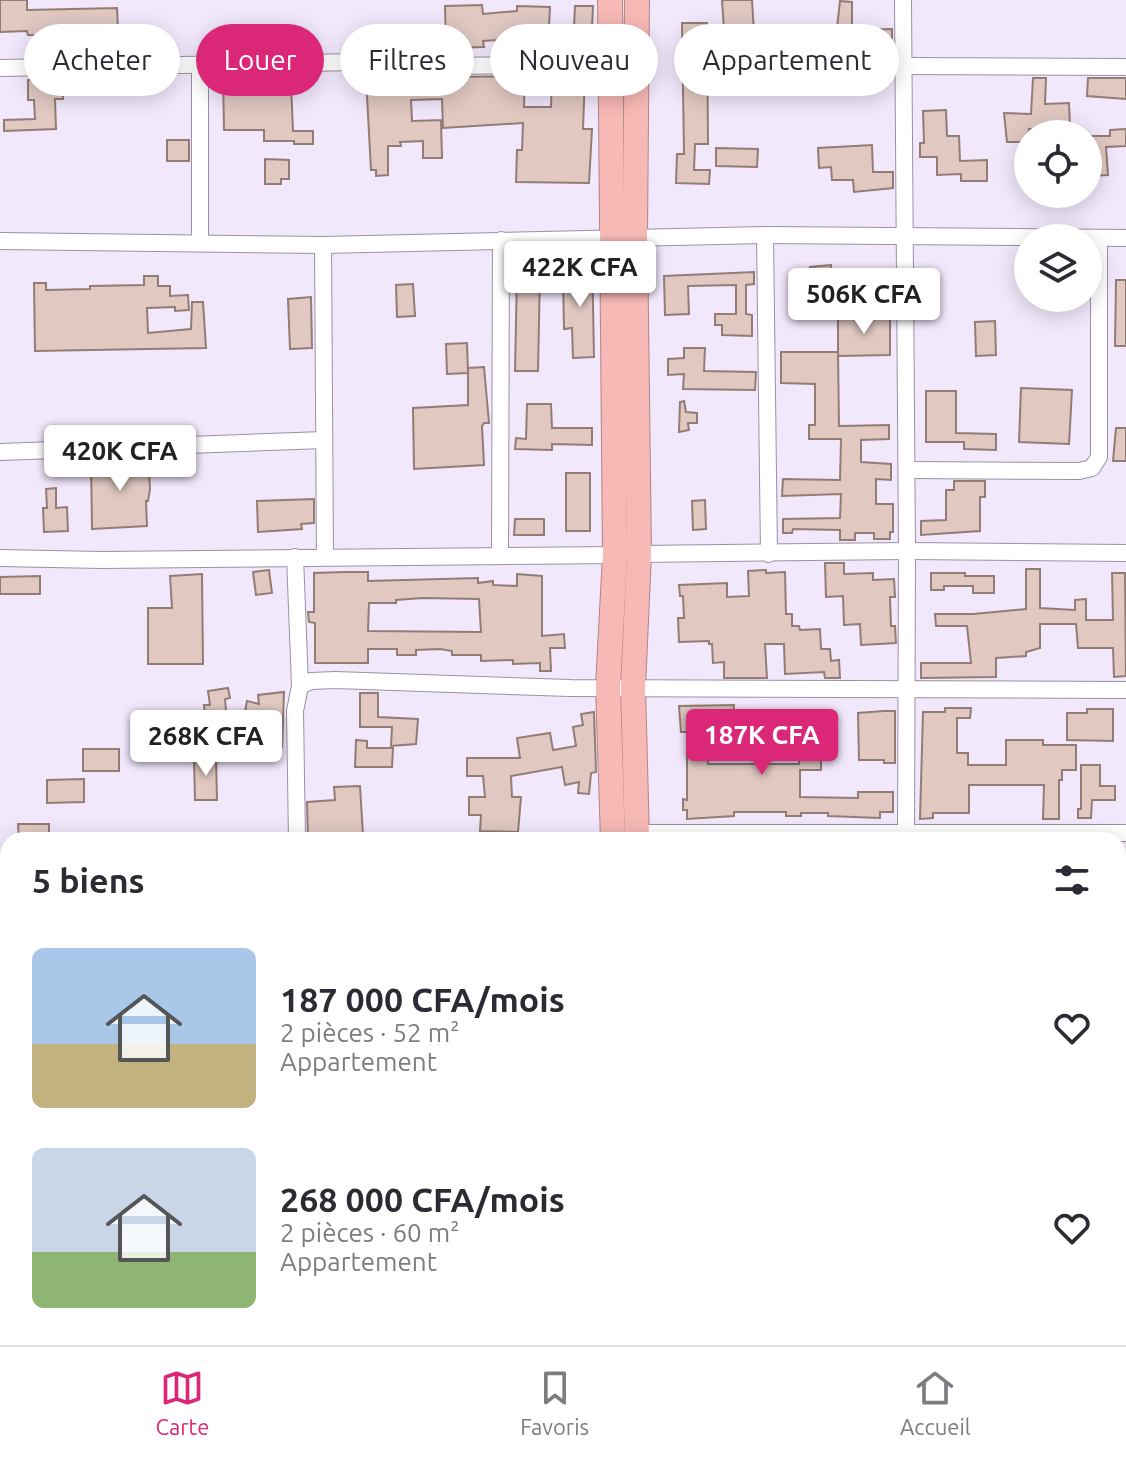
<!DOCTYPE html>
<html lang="fr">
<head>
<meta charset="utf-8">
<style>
  body { margin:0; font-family:Ubuntu,sans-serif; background:#f7f7f7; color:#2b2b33; height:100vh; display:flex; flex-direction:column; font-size:30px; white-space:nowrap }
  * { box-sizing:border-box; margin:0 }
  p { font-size:26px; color:#7c7c81 }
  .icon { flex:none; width:44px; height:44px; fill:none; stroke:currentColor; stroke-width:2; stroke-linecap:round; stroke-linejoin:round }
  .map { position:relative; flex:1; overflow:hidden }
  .details { position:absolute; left:0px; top:832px; width:1126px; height:514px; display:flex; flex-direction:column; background:#fff; border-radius:24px 24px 0 0; box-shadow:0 4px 20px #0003 }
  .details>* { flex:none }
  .banner { position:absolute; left:24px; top:24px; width:1078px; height:72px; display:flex; gap:16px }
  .fabs { position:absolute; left:1014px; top:120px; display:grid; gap:16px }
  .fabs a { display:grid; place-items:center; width:88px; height:88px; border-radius:50%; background:#fff; box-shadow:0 4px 20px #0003; font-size:40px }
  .price { position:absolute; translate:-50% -68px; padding:0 18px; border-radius:8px; background:#fff; color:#222; font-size:26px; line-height:52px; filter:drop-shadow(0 2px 4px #0008) }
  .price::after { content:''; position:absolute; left:50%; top:48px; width:24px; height:18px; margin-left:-12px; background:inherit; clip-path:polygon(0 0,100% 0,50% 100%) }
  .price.selected { background:#db2777; color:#fff }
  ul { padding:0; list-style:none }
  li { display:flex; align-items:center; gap:24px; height:200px; padding:0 32px }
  li span { display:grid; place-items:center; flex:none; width:224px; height:160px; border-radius:12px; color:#555 }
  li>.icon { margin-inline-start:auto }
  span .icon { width:96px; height:96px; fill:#fffc; stroke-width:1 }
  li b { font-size:34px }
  h2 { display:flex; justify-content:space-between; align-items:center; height:96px; padding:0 32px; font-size:34px }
  .tag { padding:0 28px; border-radius:36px; background:#fff; box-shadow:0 4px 20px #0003; font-size:28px; line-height:72px }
  .tag.selected { background:#db2777; color:#fff }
  .menu { display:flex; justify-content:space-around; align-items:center; height:112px; border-top:2px solid #e1e1e2; background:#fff; font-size:22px; color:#7c7c81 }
  .menu a { display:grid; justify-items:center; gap:4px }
  .menu .selected { color:#db2777 }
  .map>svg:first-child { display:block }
  .building { fill:#e1c9c2; stroke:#927c75; stroke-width:2; fill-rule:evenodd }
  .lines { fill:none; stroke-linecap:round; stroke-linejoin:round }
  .minor-casing { stroke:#9a91a3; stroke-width:18 }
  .highway-casing { stroke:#b08686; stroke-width:26 }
  .minor { stroke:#fff; stroke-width:16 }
  .highway { stroke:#f7b9b5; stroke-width:24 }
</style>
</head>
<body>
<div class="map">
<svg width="1126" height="1345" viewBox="0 0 1126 1345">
  <rect width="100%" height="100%" fill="#f2e8fc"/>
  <!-- building -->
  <g class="building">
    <path d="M0,0h27v10l90,-2 1,23h-11v16l-11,1 -1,-17 -19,1v16h-21v-13h-27l-1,-4 -27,1z"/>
    <path d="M722,0h30l2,32 -19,1v-3h-11z"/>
    <path d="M840,1l12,1v28l40,-1v16l-10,1v-8l-25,1 1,5 -23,4v10h-19v-19l-4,1v-12h25z"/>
    <path d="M482,5l1,9 34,-3v-5l33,1 -2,39 -33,-1 1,-6 -33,2 1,6 -38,1 -1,-42z"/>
    <path d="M575,6h18l-1,22 -18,-1z"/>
    <path d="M682,23h25l1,121h-13l-1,26h16l-1,14 -33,-1 1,-29h7z"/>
    <path d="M223,75h24l1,10 43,-1 2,47h20v13h-19v-3h-30v-11h-40z"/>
    <path d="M585,75l-2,54h9l-3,54 -73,-1 1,-32h5l1,-27 -80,5 -1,-29 -31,1 1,21 29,-1 1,38h-19v-17l-23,1 1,4h-13v29l-12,1v-6h-5l-5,-92 159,-2 -1,31h27l1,-31z"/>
    <path d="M1033,78h13l-1,26 24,-1 1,24 -41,2 -1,13h-21l-3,-29 27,1z"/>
    <path d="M1088,78h38v21l-39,-3z"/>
    <path d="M63,79v20h-8l1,30 -52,2v-11l31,-1 -1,-19h-6v-20z"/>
    <path d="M946,110l1,26h12l1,25 27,-1v21h-26v-7l-24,1v-18h-17v-14h4l-1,-32z"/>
    <path d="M1126,129v17l-20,1 2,28 -20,1v-40h22v-6z"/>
    <rect x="167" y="140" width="22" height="21"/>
    <path d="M872,145l1,27h20v16l-39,4 -1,-12h-21l-1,-13 -12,1 -1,-20z"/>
    <path d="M716,148l42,1 -1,18 -41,-1z"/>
    <path d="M265,159l24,1v19h-8v5h-16z"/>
    <path d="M580,254h12l2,103 -21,1 -1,-30 -8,1 -1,-52h17z"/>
    <path d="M831,265l1,20 -21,2 -1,-20z"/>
    <path d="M517,272h23l-2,99h-23z"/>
    <path d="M754,272v12l-8,1v29l6,1v21l-30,-1v-10h-7v-11h21v-29l-48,1 1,28 -24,1 -1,-39z"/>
    <path d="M144,276h14v10h12v10l18,-1 1,15 -14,1v-4l-28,1 1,25 43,-4 1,-27h11l3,46 -171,3 -1,-68h12v7l44,-1v-3l54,-1z"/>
    <path d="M1116,280h10v66h-11z"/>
    <path d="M413,284l2,32 -18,1 -1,-32z"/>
    <path d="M311,297l1,51 -22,1 -2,-50z"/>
    <path d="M890,315v40l-52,1v-40z"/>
    <path d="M995,321l1,34 -20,1 -1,-34z"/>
    <path d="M467,343l1,30 -21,1 -1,-30z"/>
    <path d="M684,348h21l-1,23 52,1 -1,18 -72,-1 1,-15 -16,1v-16l16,-1z"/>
    <path d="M781,352h57l1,74 50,-1v14l-28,1v22l30,2v16l-15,-1v25h17v28h-3v7h-16v-6h-19v7h-15v-10l-47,-1 -1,4h-9v-14l57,-1 1,-24 -59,2 1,-17 57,1 1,-41h-32v-14h6v-41l-34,-1z"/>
    <path d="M484,367l5,56h-5l-2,3 2,39 -70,4 -1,-61 55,-3v-37z"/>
    <path d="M1021,388l51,2 -3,54 -50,-2z"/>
    <path d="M926,391h30v42l40,1v16l-32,-1v-7h-38z"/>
    <path d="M684,401l2,11 11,1v10h-9l1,7 -10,2 1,-30z"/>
    <path d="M527,404h24l1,24h40v17l-40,-1v6l-37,-1 1,-11 10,1z"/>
    <path d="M1116,428h10v33h-13z"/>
    <path d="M148,458l2,31 -2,12h-2l1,25 -55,3 -1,-69z"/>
    <rect x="566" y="473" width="24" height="58"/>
    <path d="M954,481h31v16h-5v34l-59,4v-14l25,-1v-30h8z"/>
    <path d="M56,488v20l11,-1 1,24 -24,1 -1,-24h4l-1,-19z"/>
    <path d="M314,499v24l-13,1 1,5 -44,3 -1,-31z"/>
    <path d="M705,500l1,29 -13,1 -1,-29z"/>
    <path d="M515,519h29v16h-30z"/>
    <path d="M825,563h19v11l29,-1v7l21,-1 1,18h-5l1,29h4l1,17 -35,2 -1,-21 -16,1 -1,-29 -17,1z"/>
    <path d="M1026,569h14v39l35,2v-10l11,-1v21h27l-1,-47h13l1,103 -12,1 -1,-29h-35l-2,-24h-36v24l-14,4v4l-30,2v19l-75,1v-15h50l-4,-37h-31l-1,-12h38l53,-5z"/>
    <path d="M269,570l3,23 -16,2 -3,-23z"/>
    <path d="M766,570v3l19,-1 1,42h6v12h7l1,4 20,-1 1,20h9l1,12 8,-1 1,18h-15l-1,-6 -39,2 -1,-30h-19l2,34h-43v-16l-11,1 -1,-19h-3v-3l-30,1 -1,-24h6l-1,-22h-3l-1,-11 48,-2v14l22,-1 -1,-25z"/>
    <path d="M345,572h23v9l110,-3v5l15,-2v4l24,1v-12l25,2v60l22,-2 1,14h-15l1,23h-11v-8l-27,1v-4l-32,1v-6h-29v-4l-12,-2 -24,1v5h-19v-6h-29v14h-53v-40l-6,-1 -1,-10h6v-39zM423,598l56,1 2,33 -113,-1 1,-28h27v-3z"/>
    <path d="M931,573h34v3h29v17h-21v-7h-29v4h-13z"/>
    <path d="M202,574l1,90h-55v-56h24l-2,-32z"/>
    <path d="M40,576v18h-40v-17z"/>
    <path d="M228,688l2,10 -5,1 2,23 -21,1 -2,-18h6l-2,-14z"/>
    <path d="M284,692l-2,55 -24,-2 2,-19 -17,-4 4,-21 12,3 -1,-9z"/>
    <path d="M360,693h18v24l40,2 -2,25 -25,2 1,-19h-32z"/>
    <path d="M734,705l-1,14h-28v29h3v16h91v-50h22v56h-21v27l58,1v-6h35v20h-13v6l-52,-2v-3h-27v3h-15v-4h-52v4l-47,3v-9h-4v-11l4,1v-68h-6l-2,-26z"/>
    <path d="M945,708h26l-1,10h-13v35h11v12h38v-25h37v5h33v25h-14v10h-3v39h-16l1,-34h-75v28h-36v5l-13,1 3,-107h22z"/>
    <path d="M1087,709h26v32l-46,-1v-27h20z"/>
    <path d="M884,711h11v52h-11v-3h-25l-1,-47z"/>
    <path d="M594,712l2,60 -5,1 -2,21 -11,-1 1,-11 -14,3 -3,-18 -51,9 1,21h9l-3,35 -38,-1 1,-16h-12v-18h16l-2,-21h-16v-18h53l-3,-20 33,-5 3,17 23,-4 -3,-19 10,-2 -2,-11z"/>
    <path d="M356,740l11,1v7h26l-1,19h-37z"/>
    <rect x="83" y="749" width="36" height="22"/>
    <path d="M194,757h22l1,43h-22z"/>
    <path d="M1081,765h19v21h15v14h-23l-1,18h-13v-9h3z"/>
    <path d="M84,779v23l-37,1v-23z"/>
    <path d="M360,786l3,49 -55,4 -1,-37 28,-2 -1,-13z"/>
    <path d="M18,824h31v16h-30z"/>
  </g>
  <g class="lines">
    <defs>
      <g id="minor">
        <path d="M903,0l4,551 -1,289"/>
        <path d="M905,66l221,1"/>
        <path d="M0,68l359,-6 85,4 166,-2"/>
        <path d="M765,235l4,319"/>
        <path d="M0,241l323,4 442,-10 361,3"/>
        <path d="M200,243v-178"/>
        <path d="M323,245l2,312"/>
        <path d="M0,452l324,-12"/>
        <path d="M907,470l172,1 13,-3 7,-11v-219"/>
        <path d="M639,554l268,-3 219,2"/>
        <path d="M500,556l1,-316"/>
        <path d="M295,557l5,129 -5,25 2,129"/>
        <path d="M0,558l102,2 513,-5"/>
        <path d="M300,686l11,-5 24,-1 235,8 556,2"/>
        <path d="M637,833h489"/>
        <path d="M0,937l8,1"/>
        <path d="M1118,1035h8"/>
        <path d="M1118,1313h8"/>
        <path d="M188,1338l177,7"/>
        <path d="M1042,1338v7"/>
        <path d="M765,1345v-7"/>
      </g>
      <g id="highway">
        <path d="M610,0l5,555 -7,132 5,153"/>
        <path d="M637,0l-2,236 4,318 -6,133 4,153"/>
        <path d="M593,1345v-7"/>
        <path d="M622,1345v-7"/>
      </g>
    </defs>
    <!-- minor casing -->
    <use href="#minor" class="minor-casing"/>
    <!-- highway casing -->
    <use href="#highway" class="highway-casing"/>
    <!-- minor -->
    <use href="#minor" class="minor"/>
    <!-- highway -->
    <use href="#highway" class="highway"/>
  </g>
</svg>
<div class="fabs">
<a><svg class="icon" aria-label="locate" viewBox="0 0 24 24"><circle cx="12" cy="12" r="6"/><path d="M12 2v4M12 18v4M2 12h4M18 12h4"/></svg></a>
<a><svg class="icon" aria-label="layers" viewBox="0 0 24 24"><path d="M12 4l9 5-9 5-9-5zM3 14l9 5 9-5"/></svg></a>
</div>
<b class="price" style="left:580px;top:309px">422K CFA</b>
<b class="price" style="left:864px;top:336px">506K CFA</b>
<b class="price" style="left:120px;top:493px">420K CFA</b>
<b class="price selected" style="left:762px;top:777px">187K CFA</b>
<b class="price" style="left:206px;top:778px">268K CFA</b>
<div class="banner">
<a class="tag">Acheter</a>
<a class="tag selected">Louer</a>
<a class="tag">Filtres</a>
<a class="tag">Nouveau</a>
<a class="tag">Appartement</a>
</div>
<section class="details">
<h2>5 biens<svg class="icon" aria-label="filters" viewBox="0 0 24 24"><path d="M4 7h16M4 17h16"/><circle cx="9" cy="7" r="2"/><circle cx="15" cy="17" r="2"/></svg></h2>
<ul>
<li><span style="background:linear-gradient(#a9c7e8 60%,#c2b280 0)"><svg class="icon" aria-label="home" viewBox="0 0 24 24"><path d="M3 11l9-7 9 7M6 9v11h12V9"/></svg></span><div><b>187 000 CFA/mois</b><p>2 pièces · 52 m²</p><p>Appartement</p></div><svg class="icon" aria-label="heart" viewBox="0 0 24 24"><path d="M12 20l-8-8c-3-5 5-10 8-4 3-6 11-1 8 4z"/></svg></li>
<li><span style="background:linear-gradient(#c9d6e8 65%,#8fb573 0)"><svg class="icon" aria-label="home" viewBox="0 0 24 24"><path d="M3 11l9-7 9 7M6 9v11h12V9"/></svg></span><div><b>268 000 CFA/mois</b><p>2 pièces · 60 m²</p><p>Appartement</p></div><svg class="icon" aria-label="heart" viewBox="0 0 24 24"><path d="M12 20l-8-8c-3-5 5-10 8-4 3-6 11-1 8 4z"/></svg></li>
</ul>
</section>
</div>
<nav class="menu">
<a class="selected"><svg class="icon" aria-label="map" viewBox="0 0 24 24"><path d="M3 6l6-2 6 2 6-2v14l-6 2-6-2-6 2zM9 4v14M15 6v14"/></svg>Carte</a>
<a><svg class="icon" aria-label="saved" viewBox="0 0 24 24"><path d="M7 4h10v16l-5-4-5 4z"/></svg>Favoris</a>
<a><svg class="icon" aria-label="home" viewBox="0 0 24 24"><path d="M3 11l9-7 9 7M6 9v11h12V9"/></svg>Accueil</a>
</nav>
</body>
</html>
